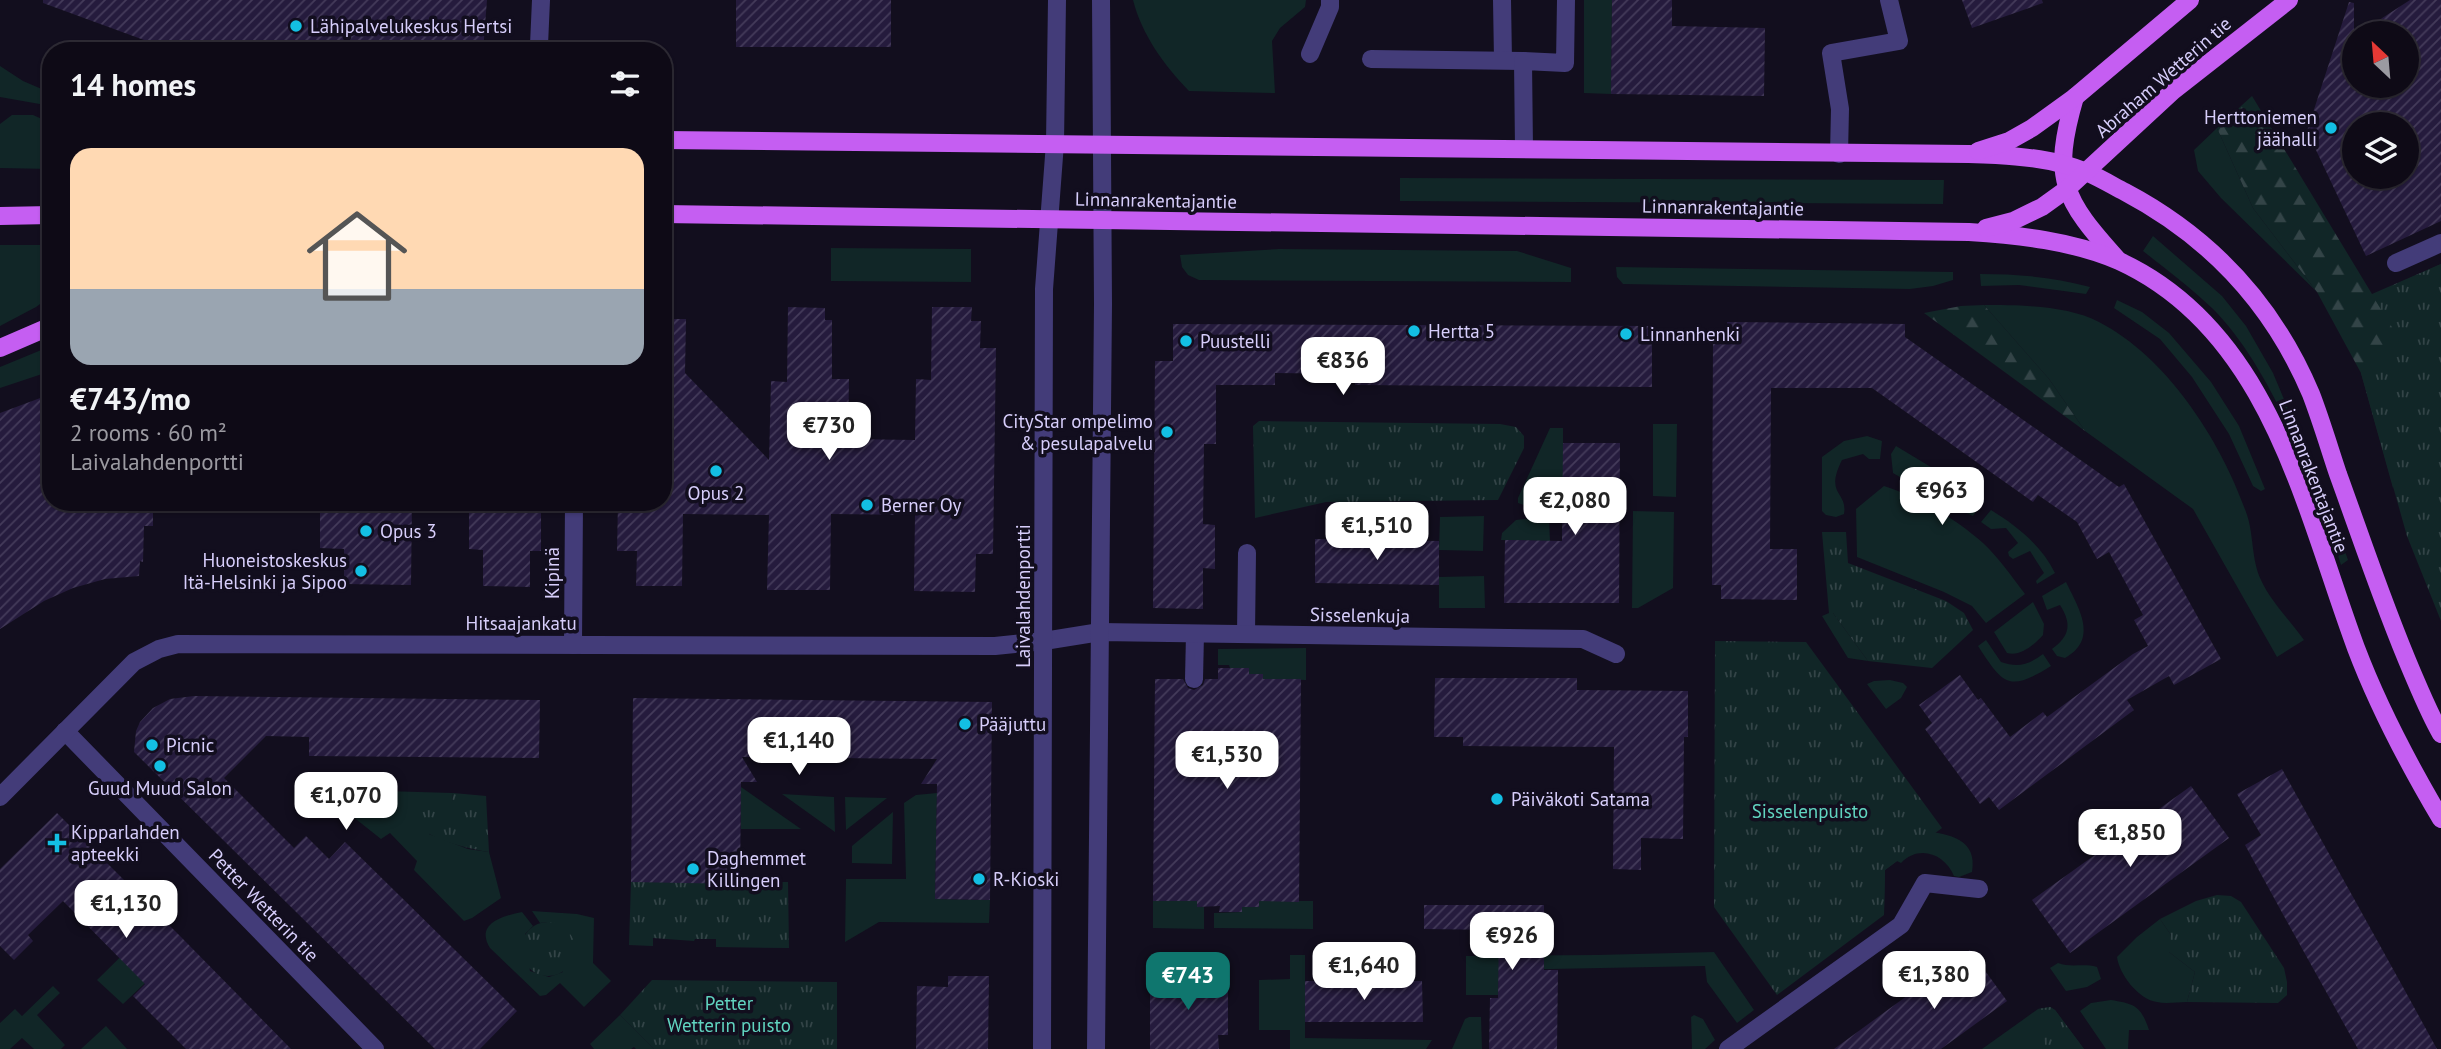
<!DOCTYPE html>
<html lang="en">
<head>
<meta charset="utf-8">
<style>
  body { margin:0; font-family:"PT Sans",sans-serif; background:#1c1823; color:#f1f3f6; height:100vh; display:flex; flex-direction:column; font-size:26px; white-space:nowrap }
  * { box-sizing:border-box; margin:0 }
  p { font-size:23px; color:#9b9aa1 }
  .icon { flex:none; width:38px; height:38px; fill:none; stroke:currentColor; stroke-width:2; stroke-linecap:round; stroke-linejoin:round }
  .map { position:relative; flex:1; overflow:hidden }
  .side { position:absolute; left:42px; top:42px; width:630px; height:469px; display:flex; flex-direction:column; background:#0e0a16; border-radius:28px; box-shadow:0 2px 5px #0004,0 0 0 2px #2e2b35 }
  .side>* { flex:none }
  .needle { width:46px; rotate:334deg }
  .buttons { position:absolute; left:2342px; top:21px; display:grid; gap:14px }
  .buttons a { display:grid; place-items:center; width:77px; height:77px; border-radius:50%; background:#0e0a16; box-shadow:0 2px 5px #0004,0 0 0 2px #2e2b35; font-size:35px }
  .price { position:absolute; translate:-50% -60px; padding:0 16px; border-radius:14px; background:#fff; color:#222; font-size:23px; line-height:46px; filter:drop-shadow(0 2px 4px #0008) }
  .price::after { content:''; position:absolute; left:50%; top:42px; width:21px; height:16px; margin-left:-10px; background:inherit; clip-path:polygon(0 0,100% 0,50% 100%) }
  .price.on { background:#0f766e; color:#fff }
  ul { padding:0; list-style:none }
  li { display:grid; align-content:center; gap:14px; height:371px; padding:0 28px }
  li+li { border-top:2px solid #2e2b35 }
  li span { display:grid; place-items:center; height:217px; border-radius:21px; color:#555 }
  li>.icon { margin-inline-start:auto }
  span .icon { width:126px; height:126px; fill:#fffc; stroke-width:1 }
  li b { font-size:30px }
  h2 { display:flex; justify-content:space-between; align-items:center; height:84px; padding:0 28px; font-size:30px }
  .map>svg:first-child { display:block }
  .grass { fill:#112627 }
  .forest { fill:url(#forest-firs) }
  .park { fill:url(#park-tufts) }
  .building { fill:url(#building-hatch); fill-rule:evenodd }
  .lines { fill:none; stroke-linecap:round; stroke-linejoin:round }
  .minor { stroke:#433c79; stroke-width:18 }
  .major { stroke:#c55ef2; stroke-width:18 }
  .poi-dot { fill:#13bfe3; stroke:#120e1e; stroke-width:2.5 }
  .labels { text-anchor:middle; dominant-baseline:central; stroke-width:7; stroke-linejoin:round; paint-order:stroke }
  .poi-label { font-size:19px; fill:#d7cefb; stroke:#120e1e; text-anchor:start }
  .street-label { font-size:19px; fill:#d7cefb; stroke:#120e1e }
  .park-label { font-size:19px; fill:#61d4c0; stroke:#120e1e }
</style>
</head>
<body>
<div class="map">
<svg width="2441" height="1049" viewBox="0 0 2441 1049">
  <defs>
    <pattern id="forest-firs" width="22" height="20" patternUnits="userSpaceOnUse" patternTransform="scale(1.75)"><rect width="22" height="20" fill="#112627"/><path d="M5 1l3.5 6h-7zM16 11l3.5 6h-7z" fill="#334447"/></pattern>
    <pattern id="park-tufts" width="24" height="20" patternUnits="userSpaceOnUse" patternTransform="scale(1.75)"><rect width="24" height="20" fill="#112627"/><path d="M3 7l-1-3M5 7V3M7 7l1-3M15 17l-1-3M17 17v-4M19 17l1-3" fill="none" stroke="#334447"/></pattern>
    <pattern id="building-hatch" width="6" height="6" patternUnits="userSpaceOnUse" patternTransform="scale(1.75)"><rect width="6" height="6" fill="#251b3d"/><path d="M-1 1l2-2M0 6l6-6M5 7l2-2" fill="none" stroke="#443b5a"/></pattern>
  </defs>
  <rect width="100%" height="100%" fill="#120e1e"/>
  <!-- grass -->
  <g class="grass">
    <path d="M1133,0h173l-1,7 -25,21 -8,13 3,52 -86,-2c-25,-26 -47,-56 -56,-91z"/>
    <path d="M1584,0h28l-1,94 -27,-1z"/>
    <path d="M0,66l23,15 28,12v13l-51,-9z"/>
    <path d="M12,115h21l18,8v46l-51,-1v-44z"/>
    <path d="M2217,128l36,80 64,84 -96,-94 -23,-27 -4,-21z"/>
    <path d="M1400,178l544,2 -1,24 -543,-3z"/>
    <path d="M2153,236l69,60 24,30 27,47 57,136 18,51 -7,5c-25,-79 -69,-197 -128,-256 -22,-21 -46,-39 -70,-58z"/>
    <path d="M0,245h51v51l-15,11 -36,19z"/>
    <path d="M831,248l140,1v33l-140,-1z"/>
    <path d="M1279,249l238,2 54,17v14l-372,-2 -11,-5 -6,-8 -2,-12z"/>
    <path d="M1616,267l337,5v8l-20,6 -23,3 -287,-5 -6,-7z"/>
    <path d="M1980,274c38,0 73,3 110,13l-4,7 -67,-9 -38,1z"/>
    <path d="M2117,300l25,12 27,21 42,49 28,44 26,63 -4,2 -8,-5 -24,-52 -37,-57 -32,-38 -46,-31z"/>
    <path d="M1984,305c34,0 83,0 115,17 68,35 122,119 147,190 8,21 5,47 15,68 10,22 29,40 43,60l-27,17 -84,-148 -108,-78 -36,-52z"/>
    <path d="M51,346v25l-51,17v-21z"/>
    <path d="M1653,424h24l-1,73 -23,-1z"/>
    <path d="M1550,428h13v67l-10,1v10l-29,-1 -6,-2v-5z"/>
    <path d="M1867,436l15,5 -2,18h-11l-6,-5 -21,6c-18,36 6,31 2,54l-8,3 -10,-2 -4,-4v-54l22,-16z"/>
    <path d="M1896,446l58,35 28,22 -9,13 -17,-8 -1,-6 -17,-13 -4,5 -7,-4 2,-5 -16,-6 -6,2 -14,-8 -2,-19z"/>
    <path d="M1884,486c35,11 72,33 99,57 16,15 29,34 42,51l-39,29 -14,-17 -28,-14 -87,-35 -1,-48z"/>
    <path d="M1991,510c26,16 50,35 64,63l-18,11 -1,-3 8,-8 -14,-22 -17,8 -4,-3 -1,-4 10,-9 -12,-15 -15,1 -10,-7z"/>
    <path d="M1633,511l41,1 -1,76 -35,20h-6z"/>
    <path d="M1484,516l-1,35 -44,-1 1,-33z"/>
    <path d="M1532,518l17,2 1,21 -49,-1 1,-7 14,-13z"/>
    <path d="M1484,576l1,32h-46v-31z"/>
    <path d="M2066,582c13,27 33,57 -1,76l-8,-2 -5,-7c18,-13 20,-25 8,-44l-13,5 -5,-14z"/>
    <path d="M2033,602l11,22 -1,11c-9,10 -23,22 -36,18l-13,-21z"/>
    <path d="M1829,613h4l35,48 -20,-3 -26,-42z"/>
    <path d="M1986,640l15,22c17,6 27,3 42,-8l8,12c-43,27 -48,18 -73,-20z"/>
    <path d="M1306,648v32l-43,-1 -1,-5h-13l-19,-6 -1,-3h-11v-16z"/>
    <path d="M1890,680l13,3 4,4 -6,11 -15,11 -19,-25 7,-3z"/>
    <path d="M741,787l60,42h-60z"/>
    <path d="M317,789l136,4 -1,9 -23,32 39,15 21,3 12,46 -29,20 -8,3 -50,-51 3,-9 -27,-28 -9,6 -34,-27 -7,3 -24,-22z"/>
    <path d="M937,793l-2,106 55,1 -1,23 -110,-1 -34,20 1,-63h60l-2,-76 12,-8z"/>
    <path d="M782,794l52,3 1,35z"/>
    <path d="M845,797l42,1 -41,32z"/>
    <path d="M893,812l-1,52 -40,-1v-17z"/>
    <path d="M1924,831c25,3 54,8 48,41l-13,5 -5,-1c-9,-22 -35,-32 -53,-13l-4,-2 -12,9 -1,45 -31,-52z"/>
    <path d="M1153,901h44v5l7,1v22l-51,-1z"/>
    <path d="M1259,901h54v28l-99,-1v-15l28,-1v-5h17z"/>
    <path d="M532,911l45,3 17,4 -1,45 18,18 -27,26 -24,-24 -14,12 -6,1 -50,-48c-15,-24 12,-32 32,-36l11,14 -8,8 5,37 19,6 14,-5 -16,-50 -7,1z"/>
    <path d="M160,918l3,48 -40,38 -26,-24z"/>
    <path d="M2160,919l11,16 -2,17 26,20 -8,30c-10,0 -21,2 -30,0 -18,-2 -38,-28 -40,-45l20,-20z"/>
    <path d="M1714,952l40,58 -17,13 -30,-41 -2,-16 -206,4 -1,25h-32v-39l131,-1z"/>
    <path d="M1290,955h15v83l127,2 -6,9h-136v-19h-31v-50l31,-1z"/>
    <path d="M2058,963c13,5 26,0 39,4l4,12 -14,8 -21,4 -16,-23z"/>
    <path d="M53,986l7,7 -23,22 28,30 -4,4h-27l-12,-11 -12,11h-10v-26l15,-14 7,7z"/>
    <path d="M2111,1000c24,4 30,6 38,30h-20l-1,19h-22l-26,-38 11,-8z"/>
    <path d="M2050,1007l5,3 29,39h-102l56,-40z"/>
    <path d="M620,1015l34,34h-18l-2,-2 -3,2h-37l-4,-5z"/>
    <path d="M1694,1015l9,4 12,21 -10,9h-13l-1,-32z"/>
    <path d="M1469,1017h12l1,32h-30l13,-30z"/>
    <path d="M106,1026l21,23h-46z"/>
  </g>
  <!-- forest -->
  <g class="forest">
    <path d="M2252,96l120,198 69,-30 -48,224 -32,-115 -44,-81 -64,-84 -36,-80z"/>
    <path d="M1984,305l65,74 36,52 -161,-118 37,-7z"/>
  </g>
  <!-- park -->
  <g class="park">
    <path d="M2441,264v357l-34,-85 -46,-163 42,-28 -31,-50z"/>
    <path d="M1259,421l241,3 16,3 8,9v12l-26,52 -172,2 -71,16 -2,-92z"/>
    <path d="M1822,532h24l2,31 98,38 18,12 9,17 -41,38 -64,-7 -35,-48h-4z"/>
    <path d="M1715,641l91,1 136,186 -57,42 -1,45 -107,80 -63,-88z"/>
    <path d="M453,793l33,3 3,56c-14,-2 -59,-12 -66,-24 -4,-7 -1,-15 1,-22l28,-4z"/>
    <path d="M631,882h157l1,66 -73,-1v-8h-21l-1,2 -41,-3v8l-24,-1z"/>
    <path d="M2217,895l14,1 10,6 43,66 3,14v13l-9,8 -91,-1 8,-30 -26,-20 -1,-9 3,-8 -11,-16 36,-18z"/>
    <circle cx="548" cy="949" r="27"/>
    <path d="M652,980l185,2v67h-183l-34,-34z"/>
    <path d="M2050,1007l5,3 29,39h-38l-8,-40z"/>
  </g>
  <!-- building -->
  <g class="building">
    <path d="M43,0h444l-4,51h-309l-131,-48z"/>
    <rect x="736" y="0" width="155" height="47"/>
    <path d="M1612,0h60v26l93,2 -1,68 -153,-2z"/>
    <path d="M1962,0h80l1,3 -71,25z"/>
    <path d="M2410,0h31v221l-75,35 -59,-125 42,-129 5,1v83h52v-53h-47zM2354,124h52v53h-52z"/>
    <path d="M788,307l37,1v12h7v59h17l-1,60 67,1 1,-61 15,1 1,-73h40l-1,14h10l-1,27h16l-3,206h-17l-1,38 -61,-1 1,-76 -84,-1 -1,76h-63l2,-75 -86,-1 -1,72h-46l1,-35h-20l1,-49h45v-183h23l-1,54 84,87 2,-79 16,1z"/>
    <path d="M1727,322l178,2v13l214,150 5,-3 97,175 -47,26 -5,-9 -42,24 7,10 -135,100 -10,-13 -9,7 -55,-75 7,-6 -13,-18 41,-30 18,25 3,-2 29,39 33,-25 4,5 86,-63 15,-8 -14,-26 9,-5 -34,-63 -12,7 -20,-37 -39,-27 -5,7 -161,-114h-101l-1,161h27v51l-76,-1v-14h-9l1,-247h14z"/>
    <path d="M1173,324l479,2v61l-297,-2v-11l-80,-1v12h-59v59h-12l-1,80 12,1v44l-12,-1v41l-50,-1 2,-247h18z"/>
    <path d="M51,394v108h102v24h-9l-1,36 -3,-1 -1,15 -34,3 -32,9 -29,13 -44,28v-216z"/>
    <path d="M1563,443h57l-1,160h-115l1,-63 57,1z"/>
    <path d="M320,502h92l-1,83 -67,-1v-35l-24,-1z"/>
    <path d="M469,502h72v49h-11v36l-47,-1v-36l-14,-1z"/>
    <path d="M1315,539l124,2v44l-124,-2z"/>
    <path d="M1218,668h31v6h14v5h38l-2,223 -40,-1v6h-17v5h-23l1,-6 -23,1v-6h-44l2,-222h28l5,9 6,2 9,-5 2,-6h13z"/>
    <path d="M1435,678h142v12l111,1v46h-4l-1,102 -42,-1v32l-28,-1 1,-122 -151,-1v-9h-29z"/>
    <path d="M194,696l346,4 -1,58 -230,-2v-19l-43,-1 -42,42 70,70 12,-12 23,23 16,-17 172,169 -37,38h-45l-301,-297 2,-21 4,-9 13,-14 17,-9z"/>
    <path d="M633,698l359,4 -2,198 -55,-1 2,-115h-16l16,-25 -195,-2 15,25h-16l-1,102 -109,-2z"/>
    <path d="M2282,769l116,209 39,71h-79l-73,-131 -40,-73 16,-10 -24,-41z"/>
    <path d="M2191,786l38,52 -159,115 -38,-53z"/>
    <path d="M57,813l125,125 109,111h-105l-53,-53 12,-12 -82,-83 -35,34 5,6 -19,19 -14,-14v-77z"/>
    <path d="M1424,905h120v65h14l-1,79h-68l1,-51h8l1,-68 -75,-1z"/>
    <path d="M1970,950l37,51 -66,48h-107z"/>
    <path d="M948,976h41l-1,73h-72l1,-63 31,1z"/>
    <path d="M1150,976h78v59h-10l1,14h-69z"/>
    <path d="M1305,981h117l1,41h-118z"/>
  </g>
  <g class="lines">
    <!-- minor -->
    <g class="minor">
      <path d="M1502,0l1,60"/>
      <path d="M541,51l-2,-6 2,-45"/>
      <path d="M1310,54l20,-47v-7"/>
      <path d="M1371,59l152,2"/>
      <path d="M1524,149l-1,-88 42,2 1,-63"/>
      <path d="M1839,154l1,-45 -9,-56 68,-12 -10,-41"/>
      <path d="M2396,263l45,-20"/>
      <path d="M1246,634l1,-81"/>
      <path d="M573,645l1,-143"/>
      <path d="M1194,679l1,-45"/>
      <path d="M65,731l310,318"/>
      <path d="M0,797l134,-135 25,-13 19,-5 817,2 49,-5 56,-9 483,7 33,15"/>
      <path d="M1042,1049l2,-760 11,-146 2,-143"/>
      <path d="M1096,1049l7,-745 -2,-304"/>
      <path d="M1728,1049l173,-124 24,-42 54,6"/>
    </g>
    <!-- major -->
    <g class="major">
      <path d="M2075,97c-24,82 -12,102 43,163"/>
      <path d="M663,140l1305,14c31,1 64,2 94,10 23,5 42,17 63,28 85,45 148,112 186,202 10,26 18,53 27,80 24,66 46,133 74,198 9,21 18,43 29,62"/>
      <path d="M1978,151l31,-10 23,-13 43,-31 115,-97"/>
      <path d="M663,214l1306,18c49,3 104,9 150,29 151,69 185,247 237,387 22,58 53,117 85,171"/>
      <path d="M0,216l51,-1"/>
      <path d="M1986,228l27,-7 29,-14 25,-18 106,-98 116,-91"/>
      <path d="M0,348l51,-22"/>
    </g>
  </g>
  <!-- markers -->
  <g class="poi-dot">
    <circle cx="296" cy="26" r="7"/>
    <circle cx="2331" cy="128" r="7"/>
    <circle cx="1414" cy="331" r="7"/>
    <circle cx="1626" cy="334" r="7"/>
    <circle cx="1186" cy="341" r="7"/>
    <circle cx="1167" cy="432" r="7"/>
    <circle cx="716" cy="471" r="7"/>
    <circle cx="867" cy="505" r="7"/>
    <circle cx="366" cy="531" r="7"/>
    <circle cx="361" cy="571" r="7"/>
    <circle cx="965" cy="724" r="7"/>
    <circle cx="152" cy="745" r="7"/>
    <circle cx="160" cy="766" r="7"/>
    <circle cx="1497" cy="799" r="7"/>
    <path d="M53.5 832.5h7v7h7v7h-7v7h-7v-7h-7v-7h7z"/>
    <circle cx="693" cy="869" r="7"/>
    <circle cx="979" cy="879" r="7"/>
  </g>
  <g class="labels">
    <!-- poi labels -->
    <g class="poi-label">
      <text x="310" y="26">Lähipalvelukeskus Hertsi</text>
      <text x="2317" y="117" text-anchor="end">Herttoniemen<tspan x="2317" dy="22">jäähalli</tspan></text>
      <text x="1428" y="331">Hertta 5</text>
      <text x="1640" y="334">Linnanhenki</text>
      <text x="1200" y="341">Puustelli</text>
      <text x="1153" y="421" text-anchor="end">CityStar ompelimo<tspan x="1153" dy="22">&amp; pesulapalvelu</tspan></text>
      <text x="716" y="493" text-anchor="middle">Opus 2</text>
      <text x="881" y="505">Berner Oy</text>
      <text x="380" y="531">Opus 3</text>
      <text x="347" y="560" text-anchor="end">Huoneistoskeskus<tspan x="347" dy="22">Itä-Helsinki ja Sipoo</tspan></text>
      <text x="979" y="724">Pääjuttu</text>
      <text x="166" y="745">Picnic</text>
      <text x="160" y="788" text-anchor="middle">Guud Muud Salon</text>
      <text x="1511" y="799">Päiväkoti Satama</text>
      <text x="71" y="832">Kipparlahden<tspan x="71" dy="22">apteekki</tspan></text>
      <text x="707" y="858">Daghemmet<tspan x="707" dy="22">Killingen</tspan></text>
      <text x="993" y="879">R-Kioski</text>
    </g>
    <!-- street labels -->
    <g class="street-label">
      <text transform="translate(2163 77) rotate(-41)">Abraham Wetterin tie</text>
      <text transform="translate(1156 200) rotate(1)">Linnanrakentajantie</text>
      <text transform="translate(1723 207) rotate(1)">Linnanrakentajantie</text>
      <text transform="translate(2314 476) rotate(69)">Linnanrakentajantie</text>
      <text transform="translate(552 573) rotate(-90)">Kipinä</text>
      <text transform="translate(1023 596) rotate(-90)">Laivalahdenportti</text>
      <text transform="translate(1360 615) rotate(1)">Sisselenkuja</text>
      <text x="521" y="623">Hitsaajankatu</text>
      <text transform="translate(264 905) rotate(46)">Petter Wetterin tie</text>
    </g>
    <!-- park labels -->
    <g class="park-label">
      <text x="1810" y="811">Sisselenpuisto</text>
      <text x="729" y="1003">Petter<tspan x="729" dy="22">Wetterin puisto</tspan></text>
    </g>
  </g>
</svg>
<div class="buttons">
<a><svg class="needle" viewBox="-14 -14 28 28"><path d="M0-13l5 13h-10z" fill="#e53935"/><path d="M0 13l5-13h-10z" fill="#9b9aa1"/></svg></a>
<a><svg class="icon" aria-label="layers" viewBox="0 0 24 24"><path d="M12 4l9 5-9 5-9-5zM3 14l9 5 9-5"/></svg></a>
</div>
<b class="price" style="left:1343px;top:397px">€836</b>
<b class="price" style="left:829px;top:462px">€730</b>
<b class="price" style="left:1942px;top:527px">€963</b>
<b class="price" style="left:1575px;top:537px">€2,080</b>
<b class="price" style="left:1377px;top:562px">€1,510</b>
<b class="price" style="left:799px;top:777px">€1,140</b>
<b class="price" style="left:1227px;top:791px">€1,530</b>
<b class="price" style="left:346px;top:832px">€1,070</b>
<b class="price" style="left:2130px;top:869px">€1,850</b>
<b class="price" style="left:126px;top:940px">€1,130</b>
<b class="price" style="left:1512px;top:972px">€926</b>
<b class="price" style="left:1364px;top:1002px">€1,640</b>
<b class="price" style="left:1934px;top:1011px">€1,380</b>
<b class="price on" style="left:1188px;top:1012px">€743</b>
<section class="side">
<h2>14 homes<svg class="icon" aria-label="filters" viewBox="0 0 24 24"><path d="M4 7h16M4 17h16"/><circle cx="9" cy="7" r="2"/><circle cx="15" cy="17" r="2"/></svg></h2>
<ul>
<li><span style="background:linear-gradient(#ffd9b3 65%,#9aa5b1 0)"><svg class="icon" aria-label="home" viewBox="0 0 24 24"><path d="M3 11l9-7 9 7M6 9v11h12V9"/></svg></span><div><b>€743/mo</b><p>2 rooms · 60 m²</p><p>Laivalahdenportti</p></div></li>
</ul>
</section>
</div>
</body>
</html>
